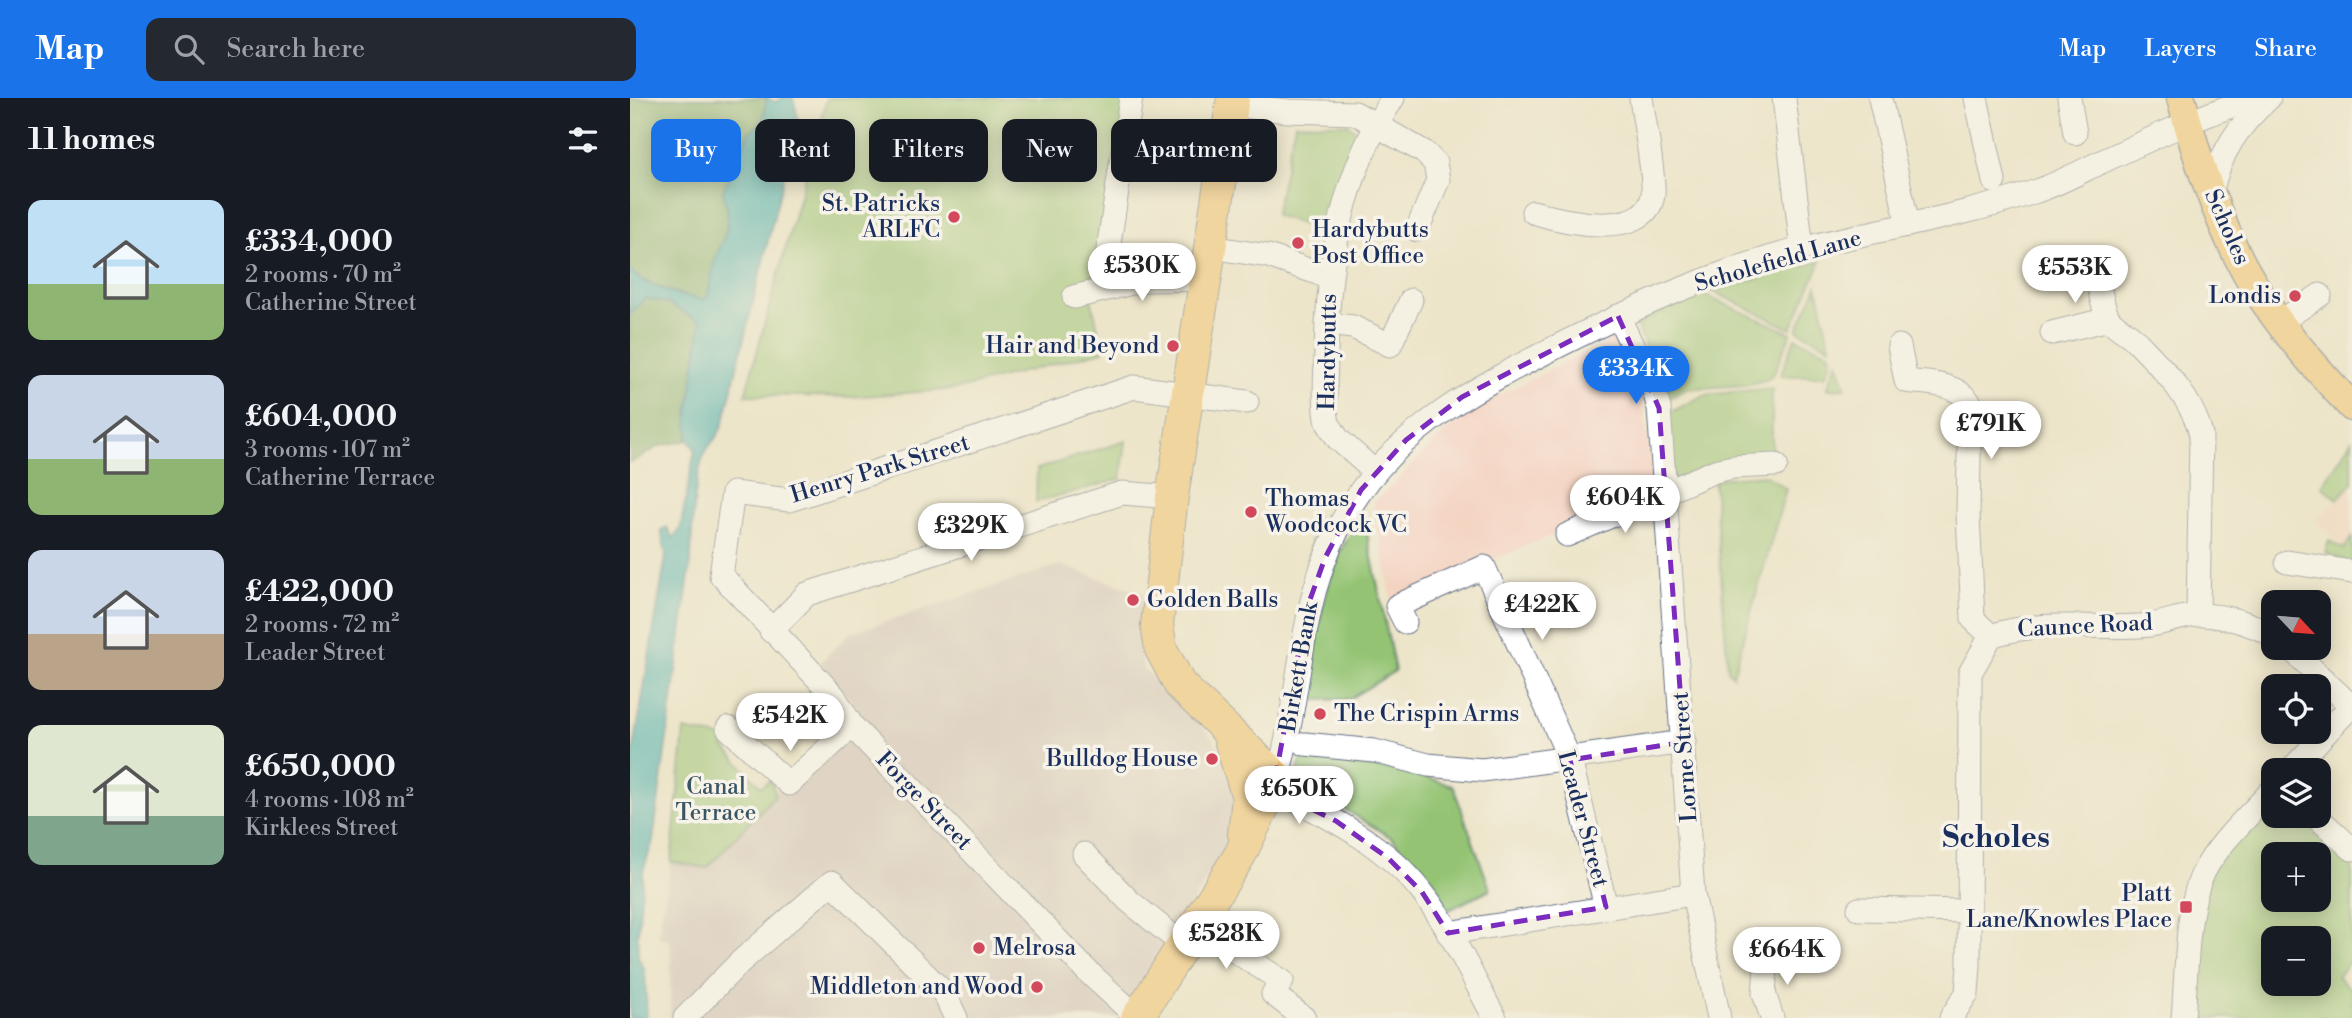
<!DOCTYPE html>
<html lang="en">
<head>
<meta charset="utf-8">
<style>
  body { margin:0; font-family:"Libre Bodoni",serif; background:#242831; color:#f1f3f6; height:100vh; display:flex; flex-direction:column; font-size:26px; white-space:nowrap }
  * { box-sizing:border-box; margin:0 }
  p { font-size:23px; color:#9ea1a6 }
  .icon { flex:none; width:38px; height:38px; fill:none; stroke:currentColor; stroke-width:2; stroke-linecap:round; stroke-linejoin:round }
  .map { position:relative; flex:1; overflow:hidden }
  .sheet { display:flex; flex-direction:column; background:#171b24; width:630px }
  .sheet>* { flex:none }
  .banner { position:absolute; left:21px; top:21px; width:665px; height:63px; display:flex; gap:14px }
  .needle { width:46px; rotate:116deg }
  .tools { position:absolute; left:1631px; top:492px; display:grid; gap:14px }
  .tools a { display:grid; place-items:center; width:70px; height:70px; border-radius:14px; background:#171b24; box-shadow:0 4px 18px #0003; font-size:35px }
  .price { position:absolute; translate:-50% -60px; padding:0 16px; border-radius:24px; background:#fff; color:#222; font-size:23px; line-height:46px; filter:drop-shadow(0 2px 4px #0008) }
  .price::after { content:''; position:absolute; left:50%; top:42px; width:21px; height:16px; margin-left:-10px; background:inherit; clip-path:polygon(0 0,100% 0,50% 100%) }
  .price.selected { background:#1a73e8; color:#fff }
  ul { padding:0; list-style:none }
  li { display:flex; align-items:center; gap:21px; height:175px; padding:0 28px }
  li span { display:grid; place-items:center; flex:none; width:196px; height:140px; border-radius:14px; color:#555 }
  li>.icon { margin-inline-start:auto }
  span .icon { width:84px; height:84px; fill:#fffc; stroke-width:1 }
  li b { font-size:30px }
  h2 { display:flex; justify-content:space-between; align-items:center; height:84px; padding:0 28px; font-size:30px }
  .chip { padding:0 24px; border-radius:14px; background:#171b24; box-shadow:0 4px 18px #0003; font-size:24px; line-height:63px }
  .chip.selected { background:#1a73e8; color:#fff }
  header { display:flex; align-items:center; gap:42px; box-sizing:border-box; height:98px; padding:0 35px; background:#1a73e8; color:#fff }
  header strong { font-size:33px }
  nav { display:flex; gap:38px; margin-inline-start:auto; font-size:24px }
  .search { width:490px; height:63px; background:#242831; display:flex; align-items:center; gap:18px; box-sizing:border-box; padding:0 24px; border-radius:14px; color:#9ea1a6; font-size:26px }
  main { display:flex; flex:1; min-height:0 }
  .map>svg:first-child { display:block }
  .built { fill:#f4d3c1 }
  .industrial { fill:#d0c0bc }
  .green { fill:#94c473; stroke:#587a68; stroke-width:2; fill-rule:evenodd }
  .forest { fill:#77aa65; stroke:#496c62; stroke-width:2 }
  .water { fill:#3aacb2; stroke:#2a6e88; stroke-width:2 }
  .lines { fill:none; stroke-linecap:round; stroke-linejoin:round }
  .minor-casing { stroke:#646f84; stroke-width:25 }
  .major-casing { stroke:#646f84; stroke-width:31 }
  .highway-casing { stroke:#646f84; stroke-width:34 }
  .minor { stroke:#fff; stroke-width:23 }
  .major { stroke:#f5c16b; stroke-width:28 }
  .highway { stroke:#f5c16b; stroke-width:32 }
  .marked { fill:none; stroke:#7b2cbf; stroke-width:5; stroke-dasharray:14 9; stroke-linejoin:round }
  .poi-dot { fill:#d1495b; stroke:#f7f3e8; stroke-width:2.5 }
  .labels { text-anchor:middle; dominant-baseline:central; stroke-width:7; stroke-linejoin:round; paint-order:stroke }
  .poi-label { font-size:23px; fill:#1b2f5e; stroke:#f7f3e8; text-anchor:end }
  .street-label { font-size:23px; fill:#1b2f5e; stroke:#f7f3e8 }
  .park-label { font-size:23px; fill:#395463; stroke:#f7f3e8 }
  .district-label { font-size:30px; font-weight:bold; fill:#1b2f5e; stroke:#f7f3e8 }
</style>
</head>
<body>
<header>
<strong>Map</strong>
<div class="search"><svg class="icon" aria-label="search" viewBox="0 0 24 24"><circle cx="10" cy="10" r="6"/><path d="M15 15l6 6"/></svg>Search here</div>
<nav><a>Map</a><a>Layers</a><a>Share</a></nav>
</header>
<main>
<section class="sheet">
<h2>11 homes<svg class="icon" aria-label="filters" viewBox="0 0 24 24"><path d="M4 7h16M4 17h16"/><circle cx="9" cy="7" r="2"/><circle cx="15" cy="17" r="2"/></svg></h2>
<ul>
<li><span style="background:linear-gradient(#bfe0f5 60%,#8fb573 0)"><svg class="icon" aria-label="home" viewBox="0 0 24 24"><path d="M3 11l9-7 9 7M6 9v11h12V9"/></svg></span><div><b>£334,000</b><p>2 rooms · 70 m²</p><p>Catherine Street</p></div></li>
<li><span style="background:linear-gradient(#c9d6e8 60%,#8fb573 0)"><svg class="icon" aria-label="home" viewBox="0 0 24 24"><path d="M3 11l9-7 9 7M6 9v11h12V9"/></svg></span><div><b>£604,000</b><p>3 rooms · 107 m²</p><p>Catherine Terrace</p></div></li>
<li><span style="background:linear-gradient(#c9d6e8 60%,#b9a48a 0)"><svg class="icon" aria-label="home" viewBox="0 0 24 24"><path d="M3 11l9-7 9 7M6 9v11h12V9"/></svg></span><div><b>£422,000</b><p>2 rooms · 72 m²</p><p>Leader Street</p></div></li>
<li><span style="background:linear-gradient(#dfe7d0 65%,#7fa58c 0)"><svg class="icon" aria-label="home" viewBox="0 0 24 24"><path d="M3 11l9-7 9 7M6 9v11h12V9"/></svg></span><div><b>£650,000</b><p>4 rooms · 108 m²</p><p>Kirklees Street</p></div></li>
</ul>
</section>
<div class="map">
<svg width="1722" height="920" viewBox="0 0 1722 920">
  <rect width="100%" height="100%" fill="#f7f3e8"/>
  <filter id="ink" filterUnits="userSpaceOnUse"><feTurbulence type="fractalNoise" baseFrequency=".0143" numOctaves="2"/><feDisplacementMap in="SourceGraphic" scale="14" xChannelSelector="R" yChannelSelector="G"/><feConvolveMatrix kernelMatrix="1 2 1 2 8 2 1 2 1" color-interpolation-filters="sRGB"/></filter>
  <filter id="wash" filterUnits="userSpaceOnUse"><feTurbulence type="fractalNoise" baseFrequency=".00686" numOctaves="4" result="noise"/><feDisplacementMap in="SourceGraphic" scale="28" xChannelSelector="R" yChannelSelector="G"/><feGaussianBlur stdDeviation="1.57" result="paint"/><feColorMatrix in="noise" values="0 0 0 0 0 0 0 0 0 0 0 0 0 0 0 0 0 1.4 0 .05"/><feComposite in="paint" operator="in"/></filter>
  <g filter="url(#wash)">
    <rect width="100%" height="100%" fill="#ede5ca"/>
    <!-- built -->
    <g class="built">
      <path d="M984,240l29,64 11,92 -262,107 -18,-98 90,-90z"/>
      <path d="M1722,386v53l-8,12 -29,-28z"/>
    </g>
    <!-- industrial -->
    <path class="industrial" d="M430,467l83,28 -1,76 28,17 50,63 22,65 -20,41 -105,163h-447l1,-76 -13,-6 13,-74 36,6 150,-160 -37,-45 30,-30z"/>
    <!-- green -->
    <g class="green">
      <path d="M197,0h304l-40,200 12,53 -145,38 -107,8 -106,-2z"/>
      <path d="M665,25l52,1 11,8 -36,99 -47,-16z"/>
      <path d="M1191,163l-30,68 -79,-38z"/>
      <path d="M1187,188l13,61 -33,-17z"/>
      <path d="M1071,196l90,39 -17,40 -6,6 -22,6 -60,4 -19,10 -31,-76z"/>
      <path d="M1165,240l35,15 1,9 -6,14h-45z"/>
      <path d="M1207,264l9,26 -19,1z"/>
      <path d="M1142,290v67l-99,24 -4,-66 35,-18z"/>
      <path d="M1722,342v44l-15,15 -15,-13z"/>
      <path d="M496,343l-5,38 -85,23 1,-33z"/>
      <path d="M1135,377l21,14 -53,187 -5,-6 -14,-188 9,-4z"/>
      <path d="M733,416l32,157 -46,28 -40,1c8,-66 13,-130 54,-186z"/>
      <path d="M685,420l10,7 -18,41z"/>
      <path d="M1722,439v28l-27,-13 4,-11 15,8z"/>
      <path d="M54,632l47,9 -8,7 38,41 9,-7 6,14 -69,74 -36,-6z"/>
      <path d="M672,659l103,14 48,15 37,103 -41,21 -57,-72 -48,-29 -52,-20z"/>
      <path d="M1643,701v17h26l53,47v96l-15,18 15,13v28h-167l11,-98 19,-62zM1643,756h46v46h-46zM1643,840h46v46h-46z"/>
    </g>
    <!-- forest -->
    <g class="forest">
      <path d="M0,0h136v16l-27,41 -16,36 5,21 -2,20 -12,31 -7,36c-17,0 -68,-15 -77,-30z"/>
      <path d="M14,200l23,5 34,19 -13,94v24l-28,6 -30,17v-148z"/>
    </g>
    <!-- water -->
    <path class="water" d="M136,0l10,4 5,-4h12l5,20 -74,303c-6,20 -14,20 -19,32 -12,27 -13,78 -14,108l-38,280 -10,31 -5,62v23l7,13 2,48h-17v-127l4,-20 -4,-5 2,-107 34,-203 -5,-26 6,-3 6,11 7,-8 15,-81 -7,-9v-24l13,-94 -34,-19 -22,-5 -15,17v-46c8,15 60,31 77,30l7,-36 12,-31 2,-20 -5,-21 27,-60c17,-8 14,-18 16,-33z"/>
  </g>
  <g filter="url(#ink)">
    <g class="lines">
      <defs>
        <g id="minor">
          <path d="M1154,0l18,151"/>
          <path d="M1250,0l28,127"/>
          <path d="M1346,0l18,83"/>
          <path d="M1439,0l6,35"/>
          <path d="M602,7l56,6 67,2 69,39 11,11 3,17 -21,50"/>
          <path d="M495,46l99,15"/>
          <path d="M1581,96c9,-42 27,-68 58,-96"/>
          <path d="M903,114c28,9 113,29 120,-17 2,-20 -9,-74 -12,-97"/>
          <path d="M581,149l57,9 61,21"/>
          <path d="M1465,169c4,14 6,39 14,52 6,8 18,13 25,20 26,27 59,59 67,96l-3,179"/>
          <path d="M472,192l29,-192"/>
          <path d="M444,199l70,-17 62,-1"/>
          <path d="M988,218l36,75 5,17 34,486 26,124"/>
          <path d="M1650,224l40,-27"/>
          <path d="M697,226l26,3 37,18 21,-45"/>
          <path d="M1422,235l57,-14"/>
          <path d="M1269,248l7,35c23,3 50,1 64,22l-2,111 5,105 18,17"/>
          <path d="M745,374l-37,-33 -10,-16c-5,-22 -2,-47 -2,-70 2,-91 15,-177 67,-255"/>
          <path d="M937,437l148,-64 18,-4 43,-2"/>
          <path d="M1657,464l65,10"/>
          <path d="M775,524l-8,-16 87,-39 86,193 36,147"/>
          <path d="M141,533l36,-37 315,-101 50,4"/>
          <path d="M1660,550l61,58"/>
          <path d="M98,630l61,56 63,-58"/>
          <path d="M675,646l69,7 54,14 54,5 202,-28"/>
          <path d="M1661,672l61,-65"/>
          <path d="M647,680c28,-96 19,-185 75,-274 49,-78 129,-119 208,-159 78,-39 156,-74 241,-96 77,-20 157,-31 233,-57 22,-7 44,-19 65,-29 51,-24 102,-48 156,-65"/>
          <path d="M643,692c53,24 112,54 149,102 30,38 50,85 73,126"/>
          <path d="M1686,718l36,33"/>
          <path d="M454,756l45,47 53,43"/>
          <path d="M1229,811l110,2"/>
          <path d="M564,827l88,56 -9,13 31,24"/>
          <path d="M818,835l245,-39"/>
          <path d="M1137,858l-3,37 8,25"/>
          <path d="M507,919l-51,-47 -234,-244 -18,-30 -113,-121 12,-82 56,7 345,-113 113,15"/>
          <path d="M55,920l54,-55 93,-81 112,111 12,25"/>
          <path d="M1321,920l16,-25 2,-27 1,-293 21,-37c52,-18 105,-5 159,-11 17,-2 35,-11 52,-10 26,1 48,8 71,20"/>
          <path d="M1553,920c4,-43 2,-107 20,-145 16,-31 47,-58 70,-84"/>
        </g>
        <path id="major" d="M1551,0c15,58 34,117 63,170 27,50 69,97 108,139"/>
        <g id="highway">
          <path d="M599,638l19,61 -4,37"/>
          <path d="M507,920l103,-163 37,-77 -97,-93 -19,-36 -4,-24 15,-128 61,-399"/>
        </g>
      </defs>
      <!-- minor casing -->
      <use href="#minor" class="minor-casing"/>
      <!-- major casing -->
      <use href="#major" class="major-casing"/>
      <!-- highway casing -->
      <use href="#highway" class="highway-casing"/>
      <!-- minor -->
      <use href="#minor" class="minor"/>
      <!-- major -->
      <use href="#major" class="major"/>
      <!-- highway -->
      <use href="#highway" class="highway"/>
    </g>
  </g>
  <!-- marked area -->
  <path d="M0 0H1722V920H0ZM988,218l41,92 25,334 -114,18 36,147 -158,26 -26,-41 -34,-34 -52,-37 -63,-31 34,-182 18,-50 36,-68 45,-50 56,-43z" fill="#ede5ca" fill-opacity=".55" fill-rule="evenodd"/>
  <path class="marked" d="M988,218l41,92 25,334 -114,18 36,147 -158,26 -26,-41 -34,-34 -52,-37 -63,-31 34,-182 18,-50 36,-68 45,-50 56,-43z"/>
  <!-- markers -->
  <g class="poi-dot">
    <circle cx="324" cy="119" r="7"/>
    <circle cx="668" cy="145" r="7"/>
    <circle cx="1665" cy="198" r="7"/>
    <circle cx="543" cy="248" r="7"/>
    <circle cx="621" cy="414" r="7"/>
    <circle cx="503" cy="502" r="7"/>
    <circle cx="690" cy="616" r="7"/>
    <circle cx="582" cy="661" r="7"/>
    <rect x="1549" y="802" width="14" height="14" rx="3.5"/>
    <circle cx="349" cy="850" r="7"/>
    <circle cx="407" cy="889" r="7"/>
  </g>
  <g class="labels">
    <!-- poi labels -->
    <g class="poi-label">
      <text x="310" y="106">St. Patricks<tspan x="310" dy="26">ARLFC</tspan></text>
      <text x="682" y="132" text-anchor="start">Hardybutts<tspan x="682" dy="26">Post Office</tspan></text>
      <text x="1651" y="198">Londis</text>
      <text x="529" y="248">Hair and Beyond</text>
      <text x="635" y="401" text-anchor="start">Thomas<tspan x="635" dy="26">Woodcock VC</tspan></text>
      <text x="517" y="502" text-anchor="start">Golden Balls</text>
      <text x="704" y="616" text-anchor="start">The Crispin Arms</text>
      <text x="568" y="661">Bulldog House</text>
      <text x="1542" y="796">Platt<tspan x="1542" dy="26">Lane/Knowles Place</tspan></text>
      <text x="363" y="850" text-anchor="start">Melrosa</text>
      <text x="393" y="889">Middleton and Wood</text>
    </g>
    <!-- street labels -->
    <g class="street-label">
      <text transform="translate(1597 129) rotate(66)">Scholes</text>
      <text transform="translate(1148 163) rotate(-16)">Scholefield Lane</text>
      <text transform="translate(698 254) rotate(-89)">Hardybutts</text>
      <text transform="translate(250 371) rotate(-17)">Henry Park Street</text>
      <text transform="translate(1455 528) rotate(-3)">Caunce Road</text>
      <text transform="translate(669 569) rotate(-80)">Birkett Bank</text>
      <text transform="translate(1055 659) rotate(-94)">Lorne Street</text>
      <text transform="translate(294 703) rotate(46)">Forge Street</text>
      <text transform="translate(953 721) rotate(75)">Leader Street</text>
    </g>
    <!-- park labels -->
    <g class="park-label">
      <text x="86" y="689">Canal<tspan x="86" dy="26">Terrace</tspan></text>
    </g>
    <!-- district labels -->
    <g class="district-label">
      <text x="1366" y="740">Scholes</text>
    </g>
  </g>
</svg>
<div class="tools">
<a><svg class="needle" viewBox="-14 -14 28 28"><path d="M0-13l5 13h-10z" fill="#e53935"/><path d="M0 13l5-13h-10z" fill="#9ea1a6"/></svg></a>
<a><svg class="icon" aria-label="locate" viewBox="0 0 24 24"><circle cx="12" cy="12" r="6"/><path d="M12 2v4M12 18v4M2 12h4M18 12h4"/></svg></a>
<a><svg class="icon" aria-label="layers" viewBox="0 0 24 24"><path d="M12 4l9 5-9 5-9-5zM3 14l9 5 9-5"/></svg></a>
<a>+</a>
<a>−</a>
</div>
<b class="price" style="left:512px;top:205px">£530K</b>
<b class="price" style="left:1445px;top:207px">£553K</b>
<b class="price selected" style="left:1006px;top:308px">£334K</b>
<b class="price" style="left:1361px;top:363px">£791K</b>
<b class="price" style="left:995px;top:437px">£604K</b>
<b class="price" style="left:341px;top:465px">£329K</b>
<b class="price" style="left:912px;top:544px">£422K</b>
<b class="price" style="left:160px;top:655px">£542K</b>
<b class="price" style="left:669px;top:728px">£650K</b>
<b class="price" style="left:596px;top:873px">£528K</b>
<b class="price" style="left:1157px;top:889px">£664K</b>
<div class="banner">
<a class="chip selected">Buy</a>
<a class="chip">Rent</a>
<a class="chip">Filters</a>
<a class="chip">New</a>
<a class="chip">Apartment</a>
</div>
</div>
</main>
</body>
</html>
